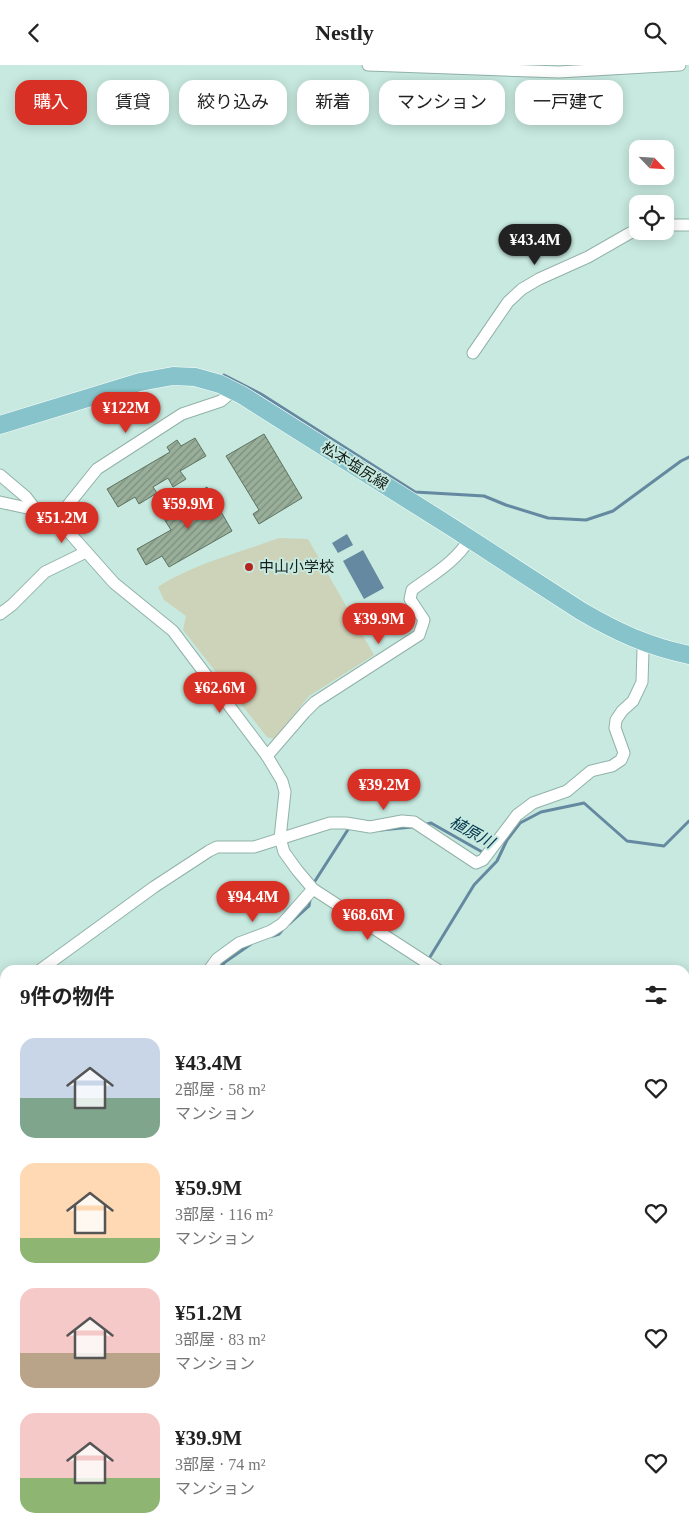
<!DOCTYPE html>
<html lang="ja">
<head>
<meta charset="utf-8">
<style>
  body { margin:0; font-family:"Times New Roman","Noto Sans JP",serif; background:#f2f2f2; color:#222; height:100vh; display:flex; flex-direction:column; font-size:19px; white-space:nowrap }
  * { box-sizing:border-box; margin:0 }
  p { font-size:16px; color:#767676 }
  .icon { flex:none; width:28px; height:28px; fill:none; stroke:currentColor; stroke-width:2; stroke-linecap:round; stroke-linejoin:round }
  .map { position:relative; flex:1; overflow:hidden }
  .drawer { position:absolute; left:0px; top:900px; width:690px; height:571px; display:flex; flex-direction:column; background:#fff; border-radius:15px 15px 0 0; box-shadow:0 2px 12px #0003 }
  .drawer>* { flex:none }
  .hud { position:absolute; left:15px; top:15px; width:660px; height:45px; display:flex; gap:10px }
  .needle { width:32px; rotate:115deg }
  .controls { position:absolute; left:629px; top:75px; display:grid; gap:10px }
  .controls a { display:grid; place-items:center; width:45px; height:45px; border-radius:10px; background:#fff; box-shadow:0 2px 12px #0003; font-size:25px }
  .price { position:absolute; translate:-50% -42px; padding:0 11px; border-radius:18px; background:#d93025; color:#fff; font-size:16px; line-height:32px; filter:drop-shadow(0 1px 2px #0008) }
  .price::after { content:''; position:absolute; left:50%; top:30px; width:15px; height:11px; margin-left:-8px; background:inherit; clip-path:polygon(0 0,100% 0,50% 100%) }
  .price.selected { background:#222; color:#fff }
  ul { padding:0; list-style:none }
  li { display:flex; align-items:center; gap:15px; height:125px; padding:0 20px }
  li span { display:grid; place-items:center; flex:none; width:140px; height:100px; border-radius:15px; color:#555 }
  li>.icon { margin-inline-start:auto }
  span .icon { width:60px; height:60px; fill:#fffc; stroke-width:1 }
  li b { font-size:21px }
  h2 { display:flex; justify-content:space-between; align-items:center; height:60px; padding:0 20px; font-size:21px }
  .chip { padding:0 18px; border-radius:15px; background:#fff; box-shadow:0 2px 12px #0003; font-size:18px; line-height:45px }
  .chip.selected { background:#d93025; color:#fff }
  header { display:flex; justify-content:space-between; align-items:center; height:65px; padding:0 20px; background:#fff; font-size:22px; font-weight:800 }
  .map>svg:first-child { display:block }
  .forest { fill:url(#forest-firs) }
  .pitch { fill:#cdd3b8 }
  .water { fill:#6489a0 }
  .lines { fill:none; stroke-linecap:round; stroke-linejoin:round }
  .stream { stroke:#6489a0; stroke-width:3 }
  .building { fill:url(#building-hatch); stroke:#5e725f }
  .minor-casing { stroke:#92b2a9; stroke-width:13 }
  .primary-casing { stroke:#fff; stroke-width:19 }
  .minor { stroke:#fff; stroke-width:11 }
  .primary { stroke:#86c3ca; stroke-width:18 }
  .poi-dot { fill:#b42522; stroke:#c7e9df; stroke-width:2 }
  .labels { text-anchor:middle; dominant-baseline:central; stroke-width:4; stroke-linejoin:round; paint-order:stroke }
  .street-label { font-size:15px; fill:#121f1b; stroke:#c7e9df }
  .poi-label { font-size:15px; fill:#121f1b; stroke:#c7e9df; text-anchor:start }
  .water-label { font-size:16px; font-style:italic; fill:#00334c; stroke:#c7e9df }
</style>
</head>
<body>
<header><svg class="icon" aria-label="back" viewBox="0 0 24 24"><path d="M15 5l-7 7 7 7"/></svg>Nestly<svg class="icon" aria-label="search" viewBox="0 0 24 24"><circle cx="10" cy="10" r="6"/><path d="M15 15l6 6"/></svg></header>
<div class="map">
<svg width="689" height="1471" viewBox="0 0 689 1471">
  <defs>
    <pattern id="forest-firs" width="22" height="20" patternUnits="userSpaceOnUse" patternTransform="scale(1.25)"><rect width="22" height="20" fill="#b0b891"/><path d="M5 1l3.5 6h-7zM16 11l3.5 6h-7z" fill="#969e7c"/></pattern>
    <pattern id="building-hatch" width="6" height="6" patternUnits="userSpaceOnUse" patternTransform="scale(1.25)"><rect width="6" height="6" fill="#99af9a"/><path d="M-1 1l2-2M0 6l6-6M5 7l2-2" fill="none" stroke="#7b8e7d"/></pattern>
  </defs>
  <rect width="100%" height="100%" fill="#c7e9df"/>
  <!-- forest -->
  <g class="forest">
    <path d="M509,1466h74l-1,5h-65z"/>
    <path d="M657,1466h23l9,2v3h-48z"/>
  </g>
  <!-- pitch -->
  <path class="pitch" d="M279,473l29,1 66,116 -65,41 -35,43 -7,-2 -84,-107 3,-14 -22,-16 -6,-13c33,-22 83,-35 121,-49z"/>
  <!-- water -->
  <g class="water">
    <path d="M347,469l6,11 -15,8 -6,-10z"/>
    <path d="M363,485l21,38 -20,11 -21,-38z"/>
  </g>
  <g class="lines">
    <!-- stream -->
    <g class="stream">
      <path d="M224,310l37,19 154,98 69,4 22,9 42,13 38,2 27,-9 68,-50 8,-4"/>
      <path d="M423,760l8,-2 53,30"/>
      <path d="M381,765l31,-3"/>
      <path d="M315,816l34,-53h1"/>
      <path d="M289,859l20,-18 1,-6"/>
      <path d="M273,871l6,-2 5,-6"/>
      <path d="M430,892l44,-72 23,-24 10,-21 13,-17 21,-11 43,-9 43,38 37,5 25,-25"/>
      <path d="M218,905l7,-8 26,-18"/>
      <path d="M422,905l1,-2"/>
      <path d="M0,1051l5,-4"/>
      <path d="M0,1359l5,-2"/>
    </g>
  </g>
  <!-- building -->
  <g class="building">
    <path d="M264,369l38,64 -43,26 -6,-10 6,-4 -33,-54z"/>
    <path d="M195,373l11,18 -26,15 6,8 -13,8 -5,-9 -15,9 4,6 -18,11 -4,-7 -17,10 -11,-18 63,-37 -3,-5 10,-7 4,6z"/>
    <path d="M207,422l25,44 -63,36 -7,-11 -16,9 -9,-16 34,-19 -10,-16z"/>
  </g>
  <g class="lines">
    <defs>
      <g id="minor">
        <path d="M368,0l191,7 121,-7"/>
        <path d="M665,160h24"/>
        <path d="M473,288l35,-51 14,-13 17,-10 49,-22 42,-24 8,-3"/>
        <path d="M0,410l26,22 10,13"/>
        <path d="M0,437l36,8 20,10 11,10 47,53 59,48 94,125 15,25 3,11 -5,46 4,14 13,18 16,19 125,81"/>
        <path d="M56,455l41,-51 85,-55 39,-13 12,-10"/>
        <path d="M0,549l12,-9 33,-33 41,-20"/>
        <path d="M267,691l38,-44 10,-10 104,-67 5,-15 -14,-21 2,-9c20,-15 45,-29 58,-52"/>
        <path d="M40,905l114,-83 55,-36 8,-4h37l76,-24h16l24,4 32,-6 12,1 62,41 7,-3 34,-45 16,-12 34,-12 24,-20 21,-5 9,-6 3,-7 -9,-25 1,-8 6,-9 11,-10 9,-19 1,-32 1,-7"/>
        <path d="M209,905l8,-11 22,-16 32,-12 11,-7 31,-35"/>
        <path d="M0,934l5,-4"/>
        <path d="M685,1028l4,2"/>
        <path d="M0,1146l5,-1"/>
        <path d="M685,1168l4,-7"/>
        <path d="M0,1224l5,4"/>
        <path d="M685,1347l4,1"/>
        <path d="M340,1466l5,5"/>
      </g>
      <path id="primary" d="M0,360l140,-43 33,-6 22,1 25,7 22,11 211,133 128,83c36,21 66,35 108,44"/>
    </defs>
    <!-- minor casing -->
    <use href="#minor" class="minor-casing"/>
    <!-- primary casing -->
    <use href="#primary" class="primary-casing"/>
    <!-- minor -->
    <use href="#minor" class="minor"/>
    <!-- primary -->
    <use href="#primary" class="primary"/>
  </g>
  <!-- markers -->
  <circle class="poi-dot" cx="249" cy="502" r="5"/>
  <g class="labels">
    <!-- street labels -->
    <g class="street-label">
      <text transform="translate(355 401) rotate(32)">松本塩尻線</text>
    </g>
    <!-- poi labels -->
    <g class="poi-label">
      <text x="259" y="502">中山小学校</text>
    </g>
    <!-- water labels -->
    <g class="water-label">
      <text transform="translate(472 767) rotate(29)">植原川</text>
    </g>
  </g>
</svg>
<div class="controls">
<a><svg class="needle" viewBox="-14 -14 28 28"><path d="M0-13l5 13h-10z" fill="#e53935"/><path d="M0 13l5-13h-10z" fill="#767676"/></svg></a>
<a><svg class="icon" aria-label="locate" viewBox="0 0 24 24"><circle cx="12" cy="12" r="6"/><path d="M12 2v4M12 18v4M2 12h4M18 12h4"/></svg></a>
</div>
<b class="price selected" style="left:535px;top:201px">¥43.4M</b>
<b class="price" style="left:126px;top:369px">¥122M</b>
<b class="price" style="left:188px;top:465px">¥59.9M</b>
<b class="price" style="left:62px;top:479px">¥51.2M</b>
<b class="price" style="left:379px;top:580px">¥39.9M</b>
<b class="price" style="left:220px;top:649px">¥62.6M</b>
<b class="price" style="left:384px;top:746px">¥39.2M</b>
<b class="price" style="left:253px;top:858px">¥94.4M</b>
<b class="price" style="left:368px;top:876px">¥68.6M</b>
<div class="hud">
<a class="chip selected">購入</a>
<a class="chip">賃貸</a>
<a class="chip">絞り込み</a>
<a class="chip">新着</a>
<a class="chip">マンション</a>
<a class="chip">一戸建て</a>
</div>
<section class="drawer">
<h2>9件の物件<svg class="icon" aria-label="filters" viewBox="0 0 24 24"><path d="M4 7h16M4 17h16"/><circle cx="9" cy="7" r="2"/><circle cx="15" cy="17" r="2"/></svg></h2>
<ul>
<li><span style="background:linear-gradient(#c9d6e8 60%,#7fa58c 0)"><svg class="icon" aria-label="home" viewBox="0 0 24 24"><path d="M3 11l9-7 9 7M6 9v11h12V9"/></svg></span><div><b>¥43.4M</b><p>2部屋 · 58 m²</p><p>マンション</p></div><svg class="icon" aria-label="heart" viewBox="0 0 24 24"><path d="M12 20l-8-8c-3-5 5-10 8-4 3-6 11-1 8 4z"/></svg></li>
<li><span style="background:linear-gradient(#ffd9b3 75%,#8fb573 0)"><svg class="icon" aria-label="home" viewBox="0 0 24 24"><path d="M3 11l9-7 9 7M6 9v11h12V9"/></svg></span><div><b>¥59.9M</b><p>3部屋 · 116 m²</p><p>マンション</p></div><svg class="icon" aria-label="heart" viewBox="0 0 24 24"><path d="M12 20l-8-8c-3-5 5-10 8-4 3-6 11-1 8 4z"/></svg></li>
<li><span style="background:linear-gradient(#f6c9c9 65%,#b9a48a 0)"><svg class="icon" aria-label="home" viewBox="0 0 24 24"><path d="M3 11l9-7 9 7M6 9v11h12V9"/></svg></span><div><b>¥51.2M</b><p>3部屋 · 83 m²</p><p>マンション</p></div><svg class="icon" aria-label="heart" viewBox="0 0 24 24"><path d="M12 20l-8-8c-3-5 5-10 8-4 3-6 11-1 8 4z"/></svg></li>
<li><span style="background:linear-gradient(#f6c9c9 65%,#8fb573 0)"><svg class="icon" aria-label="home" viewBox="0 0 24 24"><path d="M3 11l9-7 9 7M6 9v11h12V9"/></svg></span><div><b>¥39.9M</b><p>3部屋 · 74 m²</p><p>マンション</p></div><svg class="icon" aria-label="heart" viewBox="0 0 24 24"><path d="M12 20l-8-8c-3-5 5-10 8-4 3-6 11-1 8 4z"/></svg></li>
</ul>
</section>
</div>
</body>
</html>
